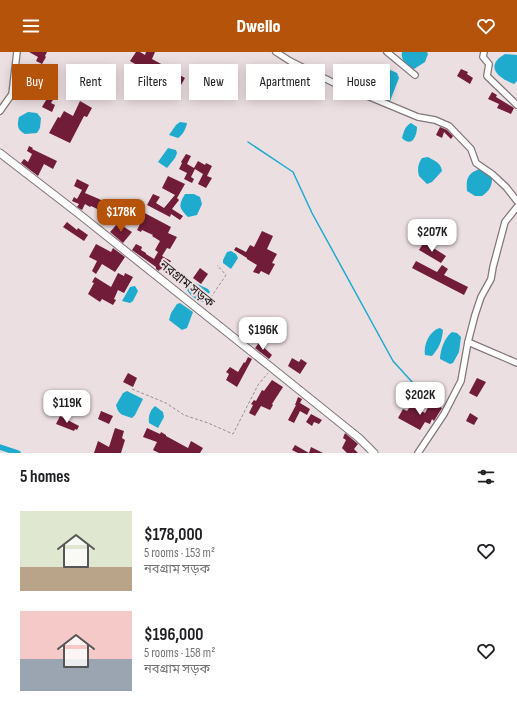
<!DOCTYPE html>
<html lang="en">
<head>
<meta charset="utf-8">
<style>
  body { margin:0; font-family:"Sofia Sans Condensed","Noto Sans Bengali",sans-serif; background:#f6f6f6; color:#202124; height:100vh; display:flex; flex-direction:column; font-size:15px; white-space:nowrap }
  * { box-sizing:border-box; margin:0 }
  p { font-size:13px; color:#757577 }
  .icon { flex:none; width:22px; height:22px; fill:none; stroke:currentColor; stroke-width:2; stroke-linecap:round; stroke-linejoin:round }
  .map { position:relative; height:401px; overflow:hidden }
  .panel { display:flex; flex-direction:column; background:#fff; flex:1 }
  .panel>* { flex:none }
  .banner { position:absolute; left:12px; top:12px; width:493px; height:36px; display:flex; gap:8px }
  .price { position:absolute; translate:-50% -34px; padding:0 9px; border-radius:8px; background:#fff; color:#222; font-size:13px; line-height:26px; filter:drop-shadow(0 1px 2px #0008) }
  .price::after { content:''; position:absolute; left:50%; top:24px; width:12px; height:9px; margin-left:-6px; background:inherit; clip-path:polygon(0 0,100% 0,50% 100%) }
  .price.active { background:#b45309; color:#fff }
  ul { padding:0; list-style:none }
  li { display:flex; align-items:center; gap:12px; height:100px; padding:0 20px }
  li span { display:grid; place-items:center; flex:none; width:112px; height:80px; border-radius:0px; color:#555 }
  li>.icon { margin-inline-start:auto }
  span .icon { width:48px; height:48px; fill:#fffc; stroke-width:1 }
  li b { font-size:17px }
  h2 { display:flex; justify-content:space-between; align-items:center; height:48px; padding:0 20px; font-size:17px }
  .tag { padding:0 14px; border-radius:0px; background:#fff; box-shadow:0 2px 10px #0003; font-size:14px; line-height:36px }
  .tag.active { background:#b45309; color:#fff }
  header { display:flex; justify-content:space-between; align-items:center; height:52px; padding:0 20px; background:#b45309; color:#fff; font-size:18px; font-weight:800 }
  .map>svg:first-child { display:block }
  .water { fill:#1eabce }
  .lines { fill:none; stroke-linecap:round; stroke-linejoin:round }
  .stream { stroke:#1eabce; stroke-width:1.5 }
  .canal { stroke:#1eabce; stroke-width:5.5 }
  .building { fill:#711c38 }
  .minor-casing { stroke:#827678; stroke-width:8 }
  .major-casing { stroke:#827678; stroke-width:9 }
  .path { stroke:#9a9092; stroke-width:1; stroke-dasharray:3 2; stroke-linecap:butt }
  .minor { stroke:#fff; stroke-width:5.5 }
  .major { stroke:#fff; stroke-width:7 }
  .labels { text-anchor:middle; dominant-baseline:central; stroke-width:4; stroke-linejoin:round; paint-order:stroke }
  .street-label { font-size:13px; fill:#1c1718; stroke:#ecdfe1 }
</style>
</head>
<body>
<header><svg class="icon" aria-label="menu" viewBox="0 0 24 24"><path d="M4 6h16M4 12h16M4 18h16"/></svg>Dwello<svg class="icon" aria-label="heart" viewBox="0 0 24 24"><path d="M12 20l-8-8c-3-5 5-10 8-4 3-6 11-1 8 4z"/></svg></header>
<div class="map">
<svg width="517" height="401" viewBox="0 0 517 401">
  <rect width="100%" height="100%" fill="#ecdfe1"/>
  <!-- water -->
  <g class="water">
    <path d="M402,0h25l1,2 -3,8 -11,7c-7,-3 -14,-9 -12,-17z"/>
    <path d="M505,2l12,1v26l-3,3c-16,-6 -30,-18 -9,-30z"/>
    <path d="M378,15h6l13,6 2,5 -9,23c-8,0 -18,-5 -24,-10z"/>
    <path d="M28,60l9,1 4,5 -1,10 -3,5 -12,1c-8,-4 -8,-9 -6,-17z"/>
    <path d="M180,70l7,1c-1,5 -4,12 -9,15l-9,-3 7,-10z"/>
    <path d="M411,71l6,4c0,9 -5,21 -15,11 2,-7 3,-12 9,-15z"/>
    <path d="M168,96l8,2 1,3 -2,5 -8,10 -9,-6z"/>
    <path d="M428,105c7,4 13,6 14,14l-10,11 -5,2 -8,-8c-2,-7 -1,-12 3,-18z"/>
    <path d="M479,117l7,3 6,6c0,9 -3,13 -10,18h-7l-8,-5c-1,-12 0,-17 12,-22z"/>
    <path d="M185,142h9l6,3 2,7 -5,11 -9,2c-9,-9 -10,-11 -3,-23z"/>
    <path d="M231,199l5,3 2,4 -7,11 -8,-6v-3l4,-8z"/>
    <path d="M193,230l15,7 2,3 -5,9 -3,1c-6,-2 -11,-6 -15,-12z"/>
    <path d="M135,234l3,5 -5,10 -3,2 -8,-2 8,-14z"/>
    <path d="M180,251l13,9 -6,16 -5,2 -13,-10 2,-7 6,-9z"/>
    <path d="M440,276l3,2c-1,11 -4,18 -11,26l-7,-1c-2,-10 5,-25 15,-27z"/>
    <path d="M452,280l5,1 4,4 -2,15 -6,11 -3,1 -10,-5c0,-9 5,-22 12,-27z"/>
    <path d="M127,339l16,8 -8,16 -3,3c-9,-3 -14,-3 -16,-13l7,-12z"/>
    <path d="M155,354l8,6 1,5 -6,11 -9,-5c-1,-6 1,-13 6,-17z"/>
  </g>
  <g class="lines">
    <!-- stream -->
    <path class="stream" d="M248,90l45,30 19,41 81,148 20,22 8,2"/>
    <!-- canal -->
    <path class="canal" d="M0,395l18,6"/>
  </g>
  <!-- building -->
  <g class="building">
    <path d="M29,0h18l-2,4 1,1 -4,7 -6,-3 2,-4z"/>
    <path d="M136,0h4l5,3 1,-3h9l-3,7 11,6 -5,9 3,2 -4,7 -5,-3 1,-2 -12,-7 1,-3 -12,-7z"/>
    <path d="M461,17l7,3 -1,2 6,4 -3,6 -13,-8z"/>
    <path d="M176,21l9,5 -4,7 -9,-5z"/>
    <path d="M492,40l5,3 -1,2 18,11 -3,6 -14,-6 2,-4 -11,-5z"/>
    <path d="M49,43l5,3 -3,5 4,2 -3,7 -10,-5z"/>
    <path d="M80,49l12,7 -5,9 -3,-1 -14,27 -21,-10 9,-16 2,1 4,-7 9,5z"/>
    <path d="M440,75l7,3 6,6 -2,3 -7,-7 -2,6 -6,-3z"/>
    <path d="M29,94l4,2 -1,1 25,12 -4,8 -9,-5 -6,12 -17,-13 3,-4 4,3 4,-8 -5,-3z"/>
    <path d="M186,102l5,2 -4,8 7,4 4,-7 7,4 1,-2 6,3 -5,10 5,2 -6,10 -8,-4 5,-10 -8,-5 -4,8 3,2 -2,4 -8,-4 3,-6 -8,-4 3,-6 -1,-1z"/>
    <path d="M168,124l17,8 -8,14 2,2 -7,9 11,7 -3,4 -9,-6 -1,3 -23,-12 6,-11 7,3 -4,6 8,5 11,-13 -13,-7z"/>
    <path d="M77,127l12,6 -4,8 14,6 7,4 -1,1 12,6 -5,9 -5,-3 1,-2 -17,-8 -1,1 -5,-3 -3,6 -5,-3 2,-3 -7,-3 2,-4 3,2 5,-9 -8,-4z"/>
    <path d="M139,158l32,17 -3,6 9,4 -7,12 -3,-1 -5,8 9,5 -4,7 5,4 -2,3 -10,-6 -1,2 -3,-2v-2l-24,-17 4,-6 6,3 -1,3 5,3v1l8,5 4,-7 -3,-2 5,-9 -8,-5 1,-1 -11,-5 -1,2 -4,-2 6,-12 -6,-4z"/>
    <path d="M67,170l10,8 1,-2 10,7 -4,6 -21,-14z"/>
    <path d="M118,171l14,9 -9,11 -13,-11z"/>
    <path d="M262,179l11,5 -6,13 10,5 -5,9 3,1 -6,11 -8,-4 -2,3 -6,-2 4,-7 -10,-6v-1l-13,-8 2,-3 10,5 4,-7 4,2z"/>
    <path d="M424,190l22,14 -5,7 -22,-13z"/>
    <path d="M96,192l15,8 2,-4 12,9 -10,15 -13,-8 -6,10 -4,-3 5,-10 -8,-4z"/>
    <path d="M416,209l21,11 5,-7 6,4 -4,6 24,12 -4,8 -52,-27z"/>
    <path d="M200,216l8,6 -7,10 -8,-6z"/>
    <path d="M118,221l6,3 1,-3 8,4 -9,16 -6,-3 -4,9 2,1 -3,5 -11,-6 -2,3 -12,-8 6,-11 -2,-1 3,-5 16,10z"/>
    <path d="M256,275l12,9 -5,7 -12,-8z"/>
    <path d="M259,291l13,12 -3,4 -14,-11z"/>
    <path d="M248,305l4,2 -15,28 -11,-7 3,-6 -3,-2 4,-5 8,5 6,-10 1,1z"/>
    <path d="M292,306l7,4 2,-3 6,4 -7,11 -12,-8z"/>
    <path d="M128,321l9,5 -4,9 -10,-5z"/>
    <path d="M477,326l9,4 -9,15 -8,-4z"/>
    <path d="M272,328l11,7 -11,17 1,1 -3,5 -9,-4 -6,10 -6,-3 4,-8 -2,-1 3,-4 2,1 6,-11 2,1z"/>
    <path d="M298,345l4,2 -2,4 10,6 -3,6 -7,-4 -6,12 -6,-3 8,-15h-1z"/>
    <path d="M431,350l11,6 -8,13 -2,-2 -2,5 -5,-2 -5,8 -22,-12 5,-9 4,2 4,-6 14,8z"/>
    <path d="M101,359l12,5 -4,8 -11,-5z"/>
    <path d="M470,361l8,5 -4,7 -8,-4z"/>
    <path d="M311,362l11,6 -3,4 -5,-2 -2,4 -6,-4z"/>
    <path d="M60,364l19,10 -2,4 -2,-1 -1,2 -18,-7z"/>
    <path d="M115,376l9,3 -2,7 3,2 -4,13h-27l4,-12 11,6z"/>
    <path d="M147,376l13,6 1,-2 5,3v1l22,12 3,-7 12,7 -3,5h-41l-6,-3 4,-8 -14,-5z"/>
    <path d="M345,381l13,11 -4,5 4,4h-11l-5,-5 4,-8 -3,-2z"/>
    <path d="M295,393l14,8 2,-6 12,6h-25l-6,-3z"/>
  </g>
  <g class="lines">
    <defs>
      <g id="minor">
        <path d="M276,0l14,9 66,33 9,1 53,22 17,3 14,6 22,23 5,14 16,11 14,13 11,14"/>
        <path d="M387,0l28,23"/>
        <path d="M484,0l-1,5 6,7 -2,12 30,29"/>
        <path d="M0,59l12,-17 5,-42"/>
        <path d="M468,290l49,21"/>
        <path d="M418,401l26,-39 17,-33 7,-39 7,-27 6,-18 10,-18 2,-12 12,-45 12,-15"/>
      </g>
      <path id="major" d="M0,101l79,61 193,154 87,70 15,15"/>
    </defs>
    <!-- minor casing -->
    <use href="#minor" class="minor-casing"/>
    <!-- major casing -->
    <use href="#major" class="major-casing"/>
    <!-- path -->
    <g class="path">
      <path d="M205,254l21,-31 -9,-10"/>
      <path d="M132,337l34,14 18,12 24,8 25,11 25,-49 10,-12"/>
    </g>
    <!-- minor -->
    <use href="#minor" class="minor"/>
    <!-- major -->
    <use href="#major" class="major"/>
  </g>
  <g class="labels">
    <!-- street labels -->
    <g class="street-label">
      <text transform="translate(187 232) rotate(39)">নবগ্রাম সড়ক</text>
    </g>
  </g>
</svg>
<b class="price active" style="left:121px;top:181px">$178K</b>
<b class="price" style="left:432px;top:201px">$207K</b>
<b class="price" style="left:263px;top:299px">$196K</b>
<b class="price" style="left:420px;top:364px">$202K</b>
<b class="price" style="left:67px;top:372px">$119K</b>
<div class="banner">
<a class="tag active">Buy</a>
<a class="tag">Rent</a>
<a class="tag">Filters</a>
<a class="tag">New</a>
<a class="tag">Apartment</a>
<a class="tag">House</a>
</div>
</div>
<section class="panel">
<h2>5 homes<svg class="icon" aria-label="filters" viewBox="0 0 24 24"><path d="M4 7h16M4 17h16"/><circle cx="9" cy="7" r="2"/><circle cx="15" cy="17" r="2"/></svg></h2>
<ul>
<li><span style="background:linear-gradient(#dfe7d0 70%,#b9a48a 0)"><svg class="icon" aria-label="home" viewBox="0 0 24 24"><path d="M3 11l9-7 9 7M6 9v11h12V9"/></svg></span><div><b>$178,000</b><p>5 rooms · 153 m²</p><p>নবগ্রাম সড়ক</p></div><svg class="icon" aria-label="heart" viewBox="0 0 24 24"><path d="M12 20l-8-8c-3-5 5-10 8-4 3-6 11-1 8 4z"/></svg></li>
<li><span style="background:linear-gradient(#f6c9c9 60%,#9aa5b1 0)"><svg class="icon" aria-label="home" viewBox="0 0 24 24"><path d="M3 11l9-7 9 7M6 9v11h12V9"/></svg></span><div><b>$196,000</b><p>5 rooms · 158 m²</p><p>নবগ্রাম সড়ক</p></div><svg class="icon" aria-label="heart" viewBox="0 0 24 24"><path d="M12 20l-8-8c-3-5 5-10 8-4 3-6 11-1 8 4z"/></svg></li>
</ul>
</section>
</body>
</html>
